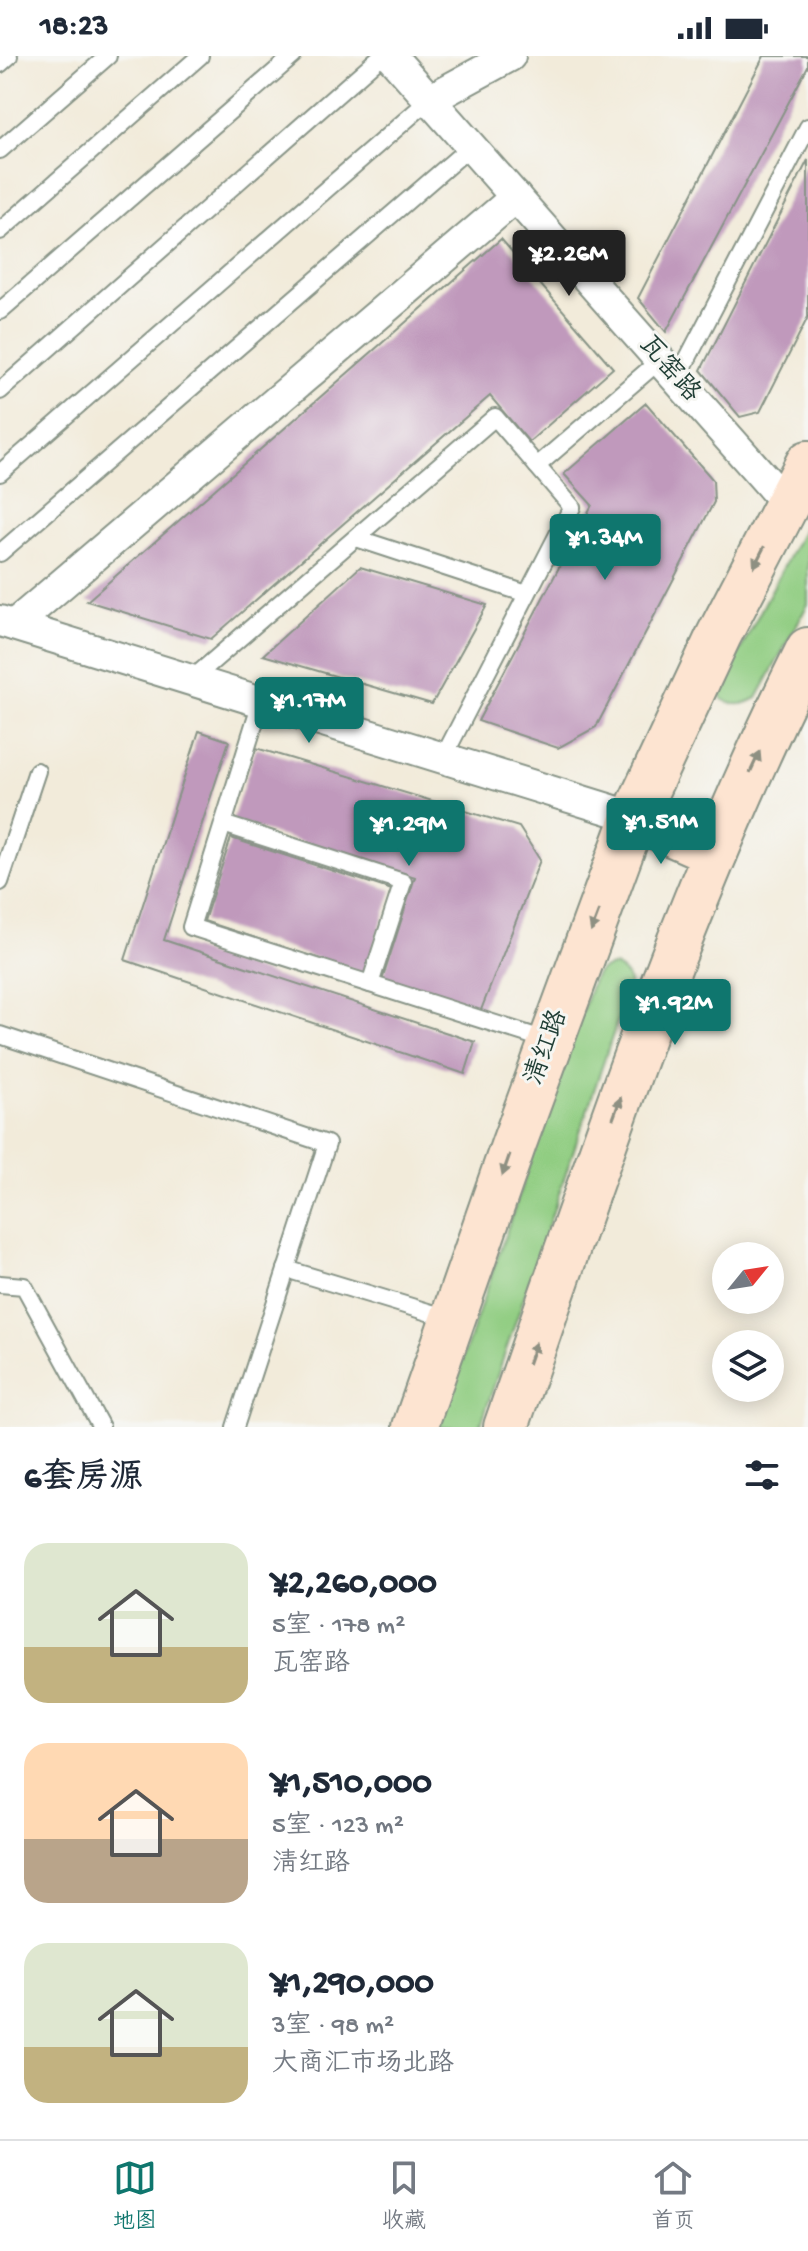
<!DOCTYPE html>
<html lang="zh">
<head>
<meta charset="utf-8">
<style>
  body { margin:0; font-family:"Gochi Hand","LXGW WenKai TC",sans-serif; background:#f6f6f7; color:#1f2937; height:100vh; display:flex; flex-direction:column; font-size:30px; white-space:nowrap }
  * { box-sizing:border-box; margin:0 }
  p { font-size:26px; color:#747a83 }
  .icon { flex:none; width:44px; height:44px; fill:none; stroke:currentColor; stroke-width:2; stroke-linecap:round; stroke-linejoin:round }
  .map { position:relative; height:1371px; overflow:hidden }
  .side { display:flex; flex-direction:column; background:#fff; flex:1 }
  .side>* { flex:none }
  .needle { width:52px; rotate:60deg }
  .tools { position:absolute; left:712px; top:1186px; display:grid; gap:16px }
  .tools a { display:grid; place-items:center; width:72px; height:72px; border-radius:50%; background:#fff; box-shadow:0 4px 20px #0003; font-size:40px }
  .price { position:absolute; translate:-50% -68px; padding:0 18px; border-radius:8px; background:#0f766e; color:#fff; font-size:26px; line-height:52px; filter:drop-shadow(0 2px 4px #0008) }
  .price::after { content:''; position:absolute; left:50%; top:48px; width:24px; height:18px; margin-left:-12px; background:inherit; clip-path:polygon(0 0,100% 0,50% 100%) }
  .price.on { background:#222; color:#fff }
  ul { padding:0; list-style:none }
  li { display:flex; align-items:center; gap:24px; height:200px; padding:0 24px }
  li span { display:grid; place-items:center; flex:none; width:224px; height:160px; border-radius:24px; color:#555 }
  li>.icon { margin-inline-start:auto }
  span .icon { width:96px; height:96px; fill:#fffc; stroke-width:1 }
  li b { font-size:34px }
  h2 { display:flex; justify-content:space-between; align-items:center; height:96px; padding:0 24px; font-size:34px }
  .status { display:flex; justify-content:space-between; align-items:center; height:56px; padding:0 40px; background:#fff; direction:ltr }
  .status svg { height:22px; fill:currentColor }
  .tabs { display:flex; justify-content:space-around; align-items:center; height:112px; border-top:2px solid #e0e1e3; background:#fff; font-size:22px; color:#747a83 }
  .tabs a { display:grid; justify-items:center; gap:4px }
  .tabs .on { color:#0f766e }
  .map>svg:first-child { display:block }
  .green { fill:#91cd82; stroke:#58855b; stroke-width:2 }
  .building { fill:#c099bc }
  .lines { fill:none; stroke-linecap:round; stroke-linejoin:round }
  .service-casing { stroke:#889487; stroke-width:20 }
  .minor-casing { stroke:#889487; stroke-width:34 }
  .secondary-casing { stroke:#889487; stroke-width:48 }
  .service { stroke:#fff; stroke-width:16 }
  .minor { stroke:#fff; stroke-width:30 }
  .secondary { stroke:#fde4d1; stroke-width:44 }
  .oneway { fill:#8e9082 }
  .labels { text-anchor:middle; dominant-baseline:central; stroke-width:6; stroke-linejoin:round; paint-order:stroke }
  .street-label { font-size:26px; fill:#1f3d34; stroke:#f6f6f2 }
</style>
</head>
<body>
<div class="status"><b>18:23</b><svg viewBox="0 0 49 12"><path d="M0 12V9h3v3zM5 12V6h3v6zM10 12V3h3v9zM15 12V0h3v12zM26 1h20v11H26zM47 4h2v5h-2z"/></svg></div>
<div class="map">
<svg width="808" height="1371" viewBox="0 0 808 1371">
  <rect width="100%" height="100%" fill="#f6f6f2"/>
  <filter id="ink" filterUnits="userSpaceOnUse"><feTurbulence type="fractalNoise" baseFrequency=".0125" numOctaves="2"/><feDisplacementMap in="SourceGraphic" scale="16" xChannelSelector="R" yChannelSelector="G"/><feConvolveMatrix kernelMatrix="1 2 1 2 8 2 1 2 1" color-interpolation-filters="sRGB"/></filter>
  <filter id="wash" filterUnits="userSpaceOnUse"><feTurbulence type="fractalNoise" baseFrequency=".006" numOctaves="4" result="noise"/><feDisplacementMap in="SourceGraphic" scale="32" xChannelSelector="R" yChannelSelector="G"/><feGaussianBlur stdDeviation="1.8" result="paint"/><feColorMatrix in="noise" values="0 0 0 0 0 0 0 0 0 0 0 0 0 0 0 0 0 1.4 0 .05"/><feComposite in="paint" operator="in"/></filter>
  <g filter="url(#wash)">
    <rect width="100%" height="100%" fill="#f2ebda"/>
    <!-- green -->
    <g class="green">
      <path d="M808,464v84l-51,94c-13,7 -22,9 -35,1l-1,-12z"/>
      <path d="M615,910c10,6 15,10 14,21l-149,440h-41l154,-447c6,-10 10,-13 22,-14z"/>
    </g>
    <g id="blocks">
      <!-- building -->
      <g class="building">
        <path d="M764,0h44v10l-142,266 -28,-34z"/>
        <path d="M808,104v157l-48,95 -20,5 -39,-47z"/>
        <path d="M501,183l112,129 -84,74 -39,-46 -279,243 -124,-38z"/>
        <path d="M646,347l67,77 1,22 -118,225 -38,21 -80,-27 114,-216 -28,-31z"/>
        <path d="M360,511l127,38 -55,99 -169,-49z"/>
        <path d="M199,675l30,10 -65,199 311,102 -10,32 -340,-114z"/>
        <path d="M256,692l263,79 21,33 -61,155 -98,-31 34,-107 -183,-56z"/>
        <path d="M231,782l161,52 -27,84 -161,-53z"/>
      </g>
    </g>
  </g>
  <g filter="url(#ink)">
    <use href="#blocks" fill-opacity="0" stroke="#889487" stroke-width="2"/>
    <g class="lines">
      <defs>
        <g id="service">
          <path d="M0,8l9,-8"/>
          <path d="M0,94l108,-94"/>
          <path d="M0,175l200,-175"/>
          <path d="M0,255l293,-255"/>
          <path d="M677,323l131,-252"/>
          <path d="M0,335l381,-335"/>
          <path d="M537,410l123,-106"/>
          <path d="M0,417l429,-373"/>
          <path d="M356,482l171,56"/>
          <path d="M0,497l471,-407"/>
          <path d="M191,624l304,-263 77,90 -129,251"/>
          <path d="M261,646l-70,225 358,114"/>
          <path d="M223,768l180,58 -33,102"/>
          <path d="M0,826l37,-111"/>
          <path d="M0,979l327,109 -92,283"/>
          <path d="M286,1213l165,50"/>
          <path d="M0,1228l24,2 77,141"/>
        </g>
        <g id="minor">
          <path d="M391,0l396,448"/>
          <path d="M429,44l81,-44"/>
          <path d="M0,565l634,196"/>
          <path d="M14,569l502,-428"/>
        </g>
        <g id="secondary">
          <path d="M634,761l81,36"/>
          <path d="M415,1371l99,-284 120,-326 85,-182 89,-172"/>
          <path d="M506,1371c91,-263 177,-528 302,-777"/>
        </g>
      </defs>
      <!-- service casing -->
      <use href="#service" class="service-casing"/>
      <!-- minor casing -->
      <use href="#minor" class="minor-casing"/>
      <!-- secondary casing -->
      <use href="#secondary" class="secondary-casing"/>
      <!-- service -->
      <use href="#service" class="service"/>
      <!-- minor -->
      <use href="#minor" class="minor"/>
      <!-- secondary -->
      <use href="#secondary" class="secondary"/>
    </g>
    <!-- one-way arrows -->
    <defs><path id="oneway-solid" d="M-6-.8H1V-3.2L6.5 0L1 3.2V.8H-6Z" transform="scale(2)"/></defs>
    <g class="oneway">
      <use href="#oneway-solid" transform="translate(759 501) rotate(117)"/>
      <use href="#oneway-solid" transform="translate(755 706) rotate(-65)"/>
      <use href="#oneway-solid" transform="translate(595 865) rotate(111)"/>
      <use href="#oneway-solid" transform="translate(617 1052) rotate(-70)"/>
      <use href="#oneway-solid" transform="translate(506 1109) rotate(109)"/>
      <use href="#oneway-solid" transform="translate(532 1297) rotate(-71)"/>
    </g>
  </g>
  <g class="labels">
    <!-- street labels -->
    <g class="street-label">
      <text transform="translate(668 314) rotate(49)">瓦窑路</text>
      <text transform="translate(548 992) rotate(-70)">清红路</text>
    </g>
  </g>
</svg>
<div class="tools">
<a><svg class="needle" viewBox="-14 -14 28 28"><path d="M0-13l5 13h-10z" fill="#e53935"/><path d="M0 13l5-13h-10z" fill="#747a83"/></svg></a>
<a><svg class="icon" aria-label="layers" viewBox="0 0 24 24"><path d="M12 4l9 5-9 5-9-5zM3 14l9 5 9-5"/></svg></a>
</div>
<b class="price on" style="left:569px;top:242px">¥2.26M</b>
<b class="price" style="left:605px;top:526px">¥1.34M</b>
<b class="price" style="left:309px;top:689px">¥1.17M</b>
<b class="price" style="left:661px;top:810px">¥1.51M</b>
<b class="price" style="left:409px;top:812px">¥1.29M</b>
<b class="price" style="left:675px;top:991px">¥1.92M</b>
</div>
<section class="side">
<h2>6套房源<svg class="icon" aria-label="filters" viewBox="0 0 24 24"><path d="M4 7h16M4 17h16"/><circle cx="9" cy="7" r="2"/><circle cx="15" cy="17" r="2"/></svg></h2>
<ul>
<li><span style="background:linear-gradient(#dfe7d0 65%,#c2b280 0)"><svg class="icon" aria-label="home" viewBox="0 0 24 24"><path d="M3 11l9-7 9 7M6 9v11h12V9"/></svg></span><div><b>¥2,260,000</b><p>5室 · 178 m²</p><p>瓦窑路</p></div></li>
<li><span style="background:linear-gradient(#ffd9b3 60%,#b9a48a 0)"><svg class="icon" aria-label="home" viewBox="0 0 24 24"><path d="M3 11l9-7 9 7M6 9v11h12V9"/></svg></span><div><b>¥1,510,000</b><p>5室 · 123 m²</p><p>清红路</p></div></li>
<li><span style="background:linear-gradient(#dfe7d0 65%,#c2b280 0)"><svg class="icon" aria-label="home" viewBox="0 0 24 24"><path d="M3 11l9-7 9 7M6 9v11h12V9"/></svg></span><div><b>¥1,290,000</b><p>3室 · 98 m²</p><p>大商汇市场北路</p></div></li>
</ul>
</section>
<nav class="tabs">
<a class="on"><svg class="icon" aria-label="map" viewBox="0 0 24 24"><path d="M3 6l6-2 6 2 6-2v14l-6 2-6-2-6 2zM9 4v14M15 6v14"/></svg>地图</a>
<a><svg class="icon" aria-label="saved" viewBox="0 0 24 24"><path d="M7 4h10v16l-5-4-5 4z"/></svg>收藏</a>
<a><svg class="icon" aria-label="home" viewBox="0 0 24 24"><path d="M3 11l9-7 9 7M6 9v11h12V9"/></svg>首页</a>
</nav>
</body>
</html>
